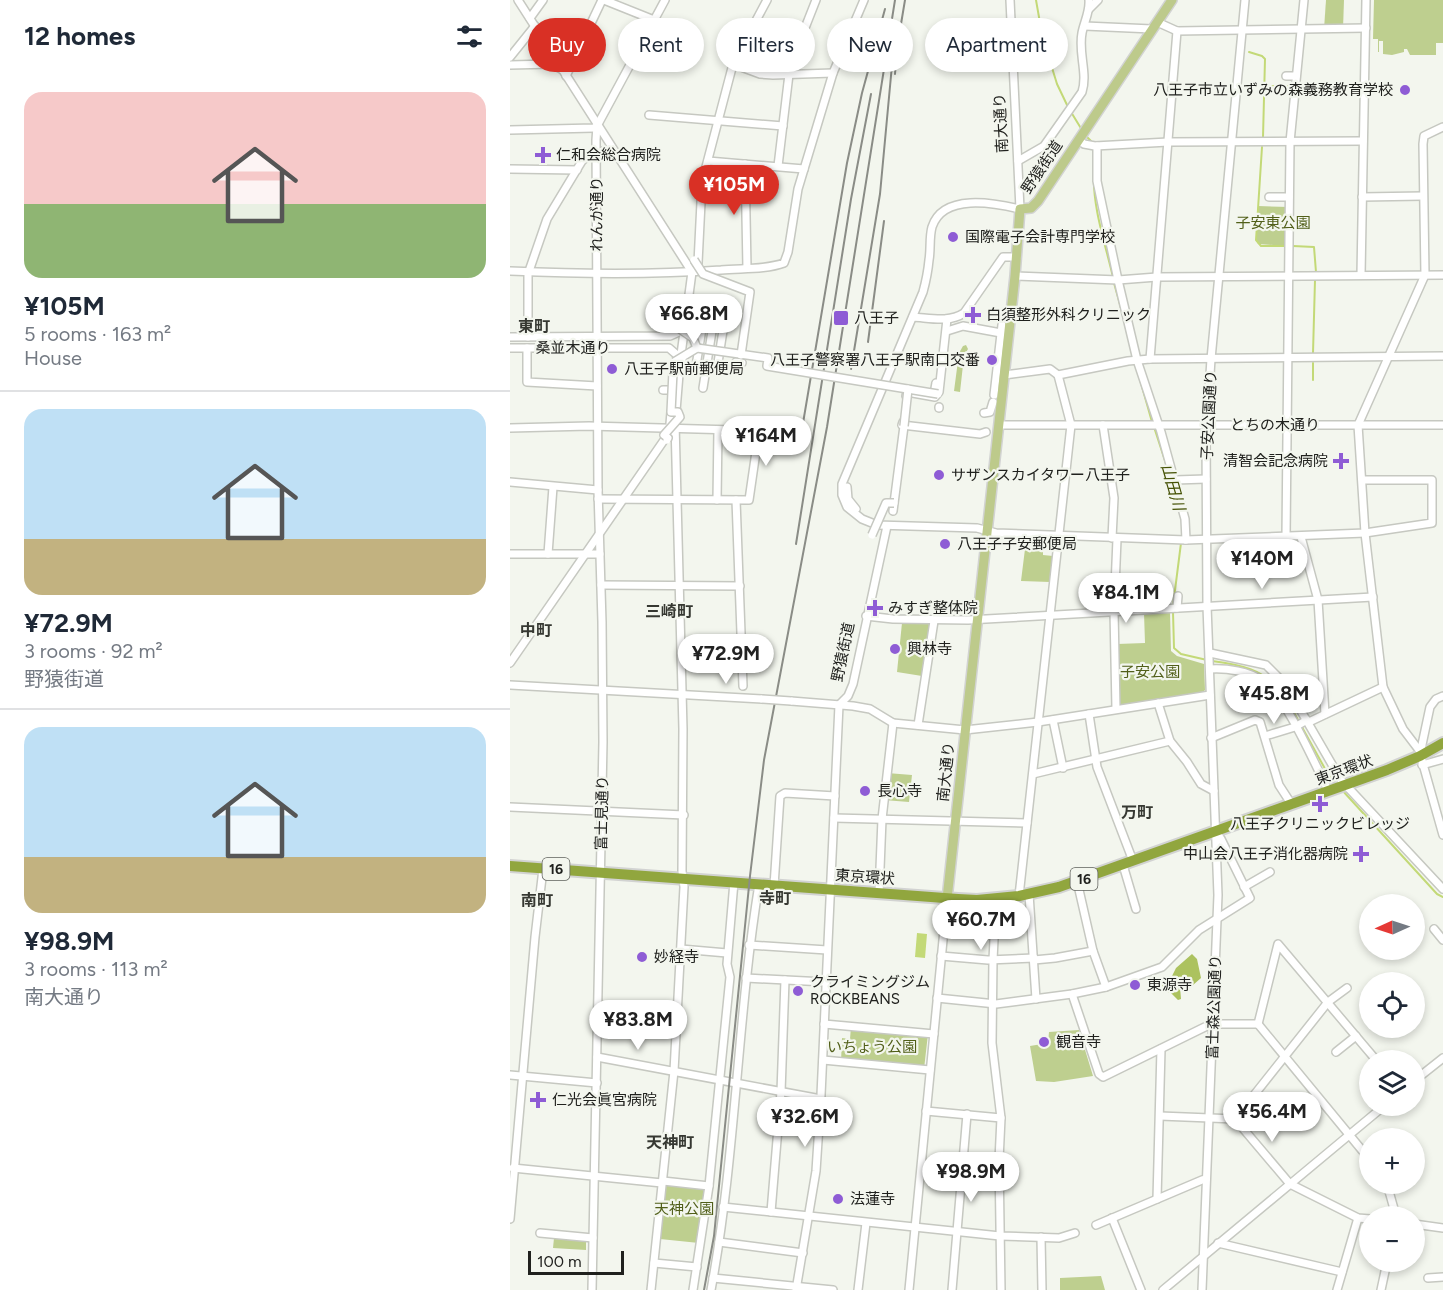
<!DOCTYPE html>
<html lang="en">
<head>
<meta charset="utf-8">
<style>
  body { margin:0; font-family:Figtree,"Noto Sans JP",sans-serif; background:#f6f6f7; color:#1f2937; height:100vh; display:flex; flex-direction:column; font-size:22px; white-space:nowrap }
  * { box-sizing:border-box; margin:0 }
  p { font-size:20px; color:#747a83 }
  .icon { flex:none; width:33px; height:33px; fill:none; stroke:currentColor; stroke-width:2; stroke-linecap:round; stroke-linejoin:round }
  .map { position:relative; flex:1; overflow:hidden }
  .drawer { display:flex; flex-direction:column; background:#fff; width:510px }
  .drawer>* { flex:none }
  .top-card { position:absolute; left:18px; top:18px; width:570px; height:54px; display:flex; gap:12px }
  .needle { width:39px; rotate:267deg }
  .tools { position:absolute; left:849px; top:894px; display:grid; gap:12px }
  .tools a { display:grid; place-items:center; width:66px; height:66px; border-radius:50%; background:#fff; box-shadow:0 3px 9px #0003; font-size:30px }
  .scale { position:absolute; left:18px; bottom:15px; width:96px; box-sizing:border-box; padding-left:6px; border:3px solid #20211e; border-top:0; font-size:16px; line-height:21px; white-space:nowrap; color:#20211e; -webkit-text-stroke:4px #f3f6ee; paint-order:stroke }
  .price { position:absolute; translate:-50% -51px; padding:0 14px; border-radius:21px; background:#fff; color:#222; font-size:20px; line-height:39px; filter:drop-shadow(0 2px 3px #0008) }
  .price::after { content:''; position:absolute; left:50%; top:36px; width:18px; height:14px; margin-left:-9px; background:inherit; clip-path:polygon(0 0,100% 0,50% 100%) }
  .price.active { background:#d93025; color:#fff }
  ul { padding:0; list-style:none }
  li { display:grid; align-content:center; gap:12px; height:318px; padding:0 24px }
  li+li { border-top:2px solid #e0e1e3 }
  li span { display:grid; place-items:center; height:186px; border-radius:18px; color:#555 }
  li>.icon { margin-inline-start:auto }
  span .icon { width:108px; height:108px; fill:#fffc; stroke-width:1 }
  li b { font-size:26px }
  h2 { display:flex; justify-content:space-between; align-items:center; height:72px; padding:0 24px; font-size:26px }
  .pill { padding:0 21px; border-radius:27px; background:#fff; box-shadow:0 3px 9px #0003; font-size:21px; line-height:54px }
  .pill.active { background:#d93025; color:#fff }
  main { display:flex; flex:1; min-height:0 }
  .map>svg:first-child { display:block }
  .green { fill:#becf8f }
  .forest { fill:#acc25f }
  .water { fill:#c3d977 }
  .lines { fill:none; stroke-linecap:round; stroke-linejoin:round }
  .stream { stroke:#c3d977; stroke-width:2 }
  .minor-casing { stroke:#c6c8c1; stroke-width:10 }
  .major-casing { stroke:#d2d3d2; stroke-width:12 }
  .highway-casing { stroke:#d2d3d2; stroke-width:14 }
  .minor { stroke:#fff; stroke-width:7 }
  .major { stroke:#bdca8b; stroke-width:9 }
  .highway { stroke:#91a63e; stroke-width:10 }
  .rail { stroke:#8a8c86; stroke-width:2 }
  .minor-bridge-casing { stroke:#c6c8c1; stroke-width:10; stroke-linecap:butt }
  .minor-bridge { stroke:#fff; stroke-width:7 }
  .poi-dot { fill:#8e5cd5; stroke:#f3f6ee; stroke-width:2 }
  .labels { text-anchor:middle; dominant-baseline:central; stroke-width:4.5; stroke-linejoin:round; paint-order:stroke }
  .shield { fill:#f3f6ee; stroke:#5f615c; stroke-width:1.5 }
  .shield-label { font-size:14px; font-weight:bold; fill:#20211e }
  .poi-label { font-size:15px; fill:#20211e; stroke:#f3f6ee; text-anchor:start }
  .street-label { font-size:15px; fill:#20211e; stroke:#f3f6ee }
  .park-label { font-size:15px; fill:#515f19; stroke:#f3f6ee }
  .neighbourhood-label { font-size:16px; font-weight:bold; fill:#363832; stroke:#f3f6ee }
  .water-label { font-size:16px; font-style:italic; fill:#465307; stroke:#f3f6ee }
</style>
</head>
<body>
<main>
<section class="drawer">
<h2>12 homes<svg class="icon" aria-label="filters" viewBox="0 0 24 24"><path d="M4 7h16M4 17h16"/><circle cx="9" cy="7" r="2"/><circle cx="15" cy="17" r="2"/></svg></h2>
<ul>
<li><span style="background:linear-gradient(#f6c9c9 60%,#8fb573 0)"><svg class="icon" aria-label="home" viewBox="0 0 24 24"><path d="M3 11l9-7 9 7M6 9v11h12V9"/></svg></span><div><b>¥105M</b><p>5 rooms · 163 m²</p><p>House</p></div></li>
<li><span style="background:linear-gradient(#bfe0f5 70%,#c2b280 0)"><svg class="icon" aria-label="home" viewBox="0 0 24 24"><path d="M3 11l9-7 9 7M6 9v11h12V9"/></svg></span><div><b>¥72.9M</b><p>3 rooms · 92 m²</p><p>野猿街道</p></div></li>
<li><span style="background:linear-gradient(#bfe0f5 70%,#c2b280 0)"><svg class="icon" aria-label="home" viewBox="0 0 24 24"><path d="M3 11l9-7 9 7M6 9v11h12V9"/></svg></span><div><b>¥98.9M</b><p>3 rooms · 113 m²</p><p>南大通り</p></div></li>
</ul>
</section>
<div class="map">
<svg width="933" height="1290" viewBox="0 0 933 1290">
  <rect width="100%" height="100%" fill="#f3f6ee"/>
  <!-- green -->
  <g class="green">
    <path d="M816,0h18l-1,29h-19z"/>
    <path d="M864,0h69v43h-7v12h-26l-3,-6h-3v3l-12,3 -9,-1v-13h-4v11h-1v-13h-5z"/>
    <path d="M748,206l31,1 -1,39 -30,-2 -2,-4z"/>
    <path d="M456,345l2,4 -4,7 -4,36 -6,-1 5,-38 4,-7z"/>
    <path d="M515,549l18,2v4l10,1 -3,26 -29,-1z"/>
    <path d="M660,612l1,39 6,5 27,8 1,26 -3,3 -83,13 -2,-62 28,-1 -1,-30z"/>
    <path d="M392,623l29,1 -9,52 -25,-4z"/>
    <path d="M377,773l25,2 -3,27 -25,-2z"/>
    <path d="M341,1027l77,7 -4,35 -83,-7 1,-24 8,1z"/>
    <path d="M569,1030l14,46 -39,6 -18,-1 -6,-35 18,-3 1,-11z"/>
    <path d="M158,1184l36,4 2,2 -7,53 -39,-4 6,-54z"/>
    <path d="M44,1238l32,2v10l-33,-2z"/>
    <path d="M591,1276l4,14h-45v-12z"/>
  </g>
  <!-- forest -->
  <path class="forest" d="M682,954l5,5 4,19 -8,7 -13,2 1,12 -3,1 -7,-7 -11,-3 1,-6 9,-4 6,-12z"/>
  <!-- water -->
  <path class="water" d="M407,933l10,1 -2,24 -10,-1z"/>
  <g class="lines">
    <!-- stream -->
    <g class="stream">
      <path d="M526,0l7,40"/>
      <path d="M535,45l12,39 11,23"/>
      <path d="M739,52l13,4 3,3 -2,78"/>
      <path d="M755,86h27"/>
      <path d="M790,86l60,1"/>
      <path d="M561,112l11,18"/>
      <path d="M575,135l6,6 3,12"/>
      <path d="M752,147l-6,93 5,6h25"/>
      <path d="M584,171c-2,35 11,72 19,106"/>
      <path d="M783,246l21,1 2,25"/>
      <path d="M604,283l9,32"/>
      <path d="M803,353l2,-73"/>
      <path d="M629,376l13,46"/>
      <path d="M803,380v-17"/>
      <path d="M644,427l15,46"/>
      <path d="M663,606l8,-63"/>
      <path d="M663,612l1,36 7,6 26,6"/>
      <path d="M702,661c30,4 49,8 70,30l47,85 8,8"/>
      <path d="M832,790l95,104 6,3"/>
    </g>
    <defs>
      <g id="minor">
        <path d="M8,0l174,272"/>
        <path d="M94,0l50,20"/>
        <path d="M500,0l10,209c-26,-6 -77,-16 -88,18 -3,11 -1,22 -3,33 -1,11 -3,21 -6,32l-81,192v11l5,12 15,12 15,6 100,3 19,5 190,7 179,-7 67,-10v-43h-69"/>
        <path d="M579,9l9,-9"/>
        <path d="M20,18l13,-18"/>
        <path d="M647,22l20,9 189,-3"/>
        <path d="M575,26l67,3"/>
        <path d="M529,42l8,1"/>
        <path d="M431,53l38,-9 33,-3"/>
        <path d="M0,57l25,-31"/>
        <path d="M25,64l8,-10 1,-12"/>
        <path d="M223,64l27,10 13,1 60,-2"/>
        <path d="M0,65l41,-1 10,5"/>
        <path d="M56,76l36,-76"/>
        <path d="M776,76h10"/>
        <path d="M139,115l134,11"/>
        <path d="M933,127l-19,9 -1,8 2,131 -67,150 7,108 18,154 20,42 16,21 24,85"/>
        <path d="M0,130l84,-2 3,-2"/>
        <path d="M569,140l5,4 11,2 73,-4 195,-1"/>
        <path d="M587,146v35l21,99 19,80 24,72 24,87 1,21"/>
        <path d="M198,161l96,8"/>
        <path d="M508,161l26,-15 38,-54c6,-19 -4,-39 0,-59 2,-11 8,-21 7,-33"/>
        <path d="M235,164l2,104"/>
        <path d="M268,166l12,-100 26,-66"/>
        <path d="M0,169l67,1"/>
        <path d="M759,197h20"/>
        <path d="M852,197l61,-1"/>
        <path d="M186,269l2,-6 4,-81 31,-118 34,-64"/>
        <path d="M0,271c70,3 140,4 211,-1 20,-2 44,0 63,-7l4,-11 10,-63 35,-116 31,-73"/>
        <path d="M851,275l5,-275"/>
        <path d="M505,276l103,4 39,-3 286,-2"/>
        <path d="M403,317c17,1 36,6 51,-4l39,-56h14"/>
        <path d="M437,331l16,-5 38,7"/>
        <path d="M0,337l160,-1 9,-4 5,-5"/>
        <path d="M18,337v-63l19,-55 35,-58 6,-5 24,-8"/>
        <path d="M0,348h159l8,7 3,7"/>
        <path d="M17,348v34l70,4"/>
        <path d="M640,359l27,-328"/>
        <path d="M226,362l6,1"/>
        <path d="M186,366l8,-50"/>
        <path d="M207,369l10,-64"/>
        <path d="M494,375l46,-6 8,6 70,-14 22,-2 293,-3"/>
        <path d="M193,388l13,-82"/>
        <path d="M153,390h8"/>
        <path d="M424,394l2,-11"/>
        <path d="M484,395l8,-70"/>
        <path d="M396,396l1,-4 28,5 4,-5 8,-73"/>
        <path d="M429,408v-1"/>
        <path d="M161,412l-1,12 2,3"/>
        <path d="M474,413l6,-1 3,-10"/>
        <path d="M393,422l-1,3 78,9 6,-2"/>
        <path d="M489,425h444"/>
        <path d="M593,425l11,73 -2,40"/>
        <path d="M0,428l79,-2 145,4"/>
        <path d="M665,480l31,-1"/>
        <path d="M0,482l88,8"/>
        <path d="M337,487l1,12 8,10"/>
        <path d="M88,499l151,1 10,-69h-17"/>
        <path d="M207,500l1,-70"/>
        <path d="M226,500l7,186"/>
        <path d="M383,511l11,-85"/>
        <path d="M776,537l4,-395 14,-142"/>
        <path d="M791,537l17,63 7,114"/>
        <path d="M0,554h90"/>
        <path d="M38,554l5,-67"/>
        <path d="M91,585l139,1"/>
        <path d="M667,608l1,-12"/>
        <path d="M356,616l27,3 75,1 405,-23"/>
        <path d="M700,653l56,12 20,20 55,95 102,109"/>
        <path d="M0,663l159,-230"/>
        <path d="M700,669c17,-1 38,2 53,12 23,15 52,84 66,111"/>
        <path d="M0,685l252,14"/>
        <path d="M281,701l62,5 17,3 23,14 72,7 73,-8 172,-27"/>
        <path d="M648,703l12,38 17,21 14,22 13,7"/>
        <path d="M329,705l9,-9 5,-12 34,-158"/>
        <path d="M606,709l-2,-98 3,-72"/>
        <path d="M579,714l8,53 36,94"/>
        <path d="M543,720l10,48"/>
        <path d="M799,722l74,-35"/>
        <path d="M408,725l16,-104"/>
        <path d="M755,736l30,-9 12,-7"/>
        <path d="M701,738l44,-18 5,2 19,63 13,20"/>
        <path d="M910,754l10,-47 6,-8 7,-3"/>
        <path d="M912,765l21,-6"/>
        <path d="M523,774l137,-33"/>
        <path d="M0,807l174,8"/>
        <path d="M324,818l193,5"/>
        <path d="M613,865l13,44"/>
        <path d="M567,881l16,70 13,36"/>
        <path d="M264,886l6,-90 5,-3 50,3"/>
        <path d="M734,887l26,-15"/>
        <path d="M369,893l3,-74 11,-96"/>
        <path d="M519,894l7,105"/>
        <path d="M509,896l52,-471 -13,-50"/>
        <path d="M486,898l-3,62 -1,83 9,75 -2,42 2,130"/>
        <path d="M924,929l9,11"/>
        <path d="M239,945l78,5"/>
        <path d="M171,949l46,4"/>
        <path d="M431,956l47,4 46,-2"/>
        <path d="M524,960l21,-2 38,-7"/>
        <path d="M236,978l79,4"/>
        <path d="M562,994l27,80 4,3 108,-53h47"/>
        <path d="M427,998l59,6 76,-10 34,-7 56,-20 37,-37 51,-32 -29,-59 -5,-7"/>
        <path d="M314,1024l110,10"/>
        <path d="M748,1024l20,-80 98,116"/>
        <path d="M748,1024l112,136"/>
        <path d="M826,1052l20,-16"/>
        <path d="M87,1057l224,42"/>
        <path d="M313,1060l107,10"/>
        <path d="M0,1075l87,8"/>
        <path d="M904,1081l29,-23"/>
        <path d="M416,1111l75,7"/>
        <path d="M650,1116l75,3 55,65 68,34 12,1"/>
        <path d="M725,1119l93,-117 19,-14"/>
        <path d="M3,1168l149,15"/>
        <path d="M153,1181l46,5"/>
        <path d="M877,1184l9,32"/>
        <path d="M647,1199l4,-150"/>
        <path d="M213,1207l277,29 59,2 16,-5"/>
        <path d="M261,1212l10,-120 4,-112"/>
        <path d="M602,1218l29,72"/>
        <path d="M0,1219l25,-282 8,-68"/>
        <path d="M904,1224l29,4"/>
        <path d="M586,1225l106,-45 4,-1"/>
        <path d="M30,1233l53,5"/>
        <path d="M531,1237l1,53"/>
        <path d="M209,1242l84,11"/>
        <path d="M708,1243l124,29"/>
        <path d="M144,1263l43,4"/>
        <path d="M203,1278l120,12"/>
        <path d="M918,1278l15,-1"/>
        <path d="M82,1290l11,-548 -1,-120 -4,-132 -2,-350 1,-14 68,-126"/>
        <path d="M141,1290l23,-219 10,-184 -2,-16 1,-142 -8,-306 5,-61 12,-90"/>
        <path d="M183,1290l16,-104 21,-209 -3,-13 7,-82"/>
        <path d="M201,1290c25,-134 26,-271 48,-406"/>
        <path d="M286,1290l20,-119 5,-76 18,-390"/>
        <path d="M348,1290l8,-67"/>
        <path d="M399,1290l38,-391"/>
        <path d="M442,1290l15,-176"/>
        <path d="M653,1290l221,-184"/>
        <path d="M692,1290l16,-395 -11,-289 -1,-170 5,-77 34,-359"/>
        <path d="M827,1290l21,-72"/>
        <path d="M871,1290l6,-28"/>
      </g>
      <path id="major" d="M437,899l68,-623 5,-67 11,-1 7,-7 134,-201"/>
      <path id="highway" d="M0,866l448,33 19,1 42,-4 40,-9 328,-117 33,-14 23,-13"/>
    </defs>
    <!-- minor casing -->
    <use href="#minor" class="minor-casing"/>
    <!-- major casing -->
    <use href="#major" class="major-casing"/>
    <!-- highway casing -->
    <use href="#highway" class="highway-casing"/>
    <!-- minor -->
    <use href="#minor" class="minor"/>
    <!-- major -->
    <use href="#major" class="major"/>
    <!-- highway -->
    <use href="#highway" class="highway"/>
    <!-- rail -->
    <g class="rail">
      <path d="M385,74l2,-26 8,-48"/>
      <path d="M358,342l16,-121"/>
      <path d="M341,369l29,-175 12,-129"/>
      <path d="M292,429l45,-266 15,-70 23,-84"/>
      <path d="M286,544l55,-345 20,-105"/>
      <path d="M194,1290l10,-54 36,-360 14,-116 63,-333 68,-427"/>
    </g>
    <defs>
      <g id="minor-bridge">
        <path d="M184,260l9,14 47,18 -9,63"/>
        <path d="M167,327l16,11 4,10"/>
        <path d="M164,362l23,-14 71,10 -1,8 171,28"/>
        <path d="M394,426l4,-37"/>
        <path d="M157,440l1,-2 -4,-3 16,-18 -2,-5h-7l2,-40 9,-8v-6"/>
        <path d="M362,535l14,-32h8"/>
        <path d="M252,699l29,2"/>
      </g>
    </defs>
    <!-- minor-bridge casing -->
    <use href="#minor-bridge" class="minor-bridge-casing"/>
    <!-- minor-bridge -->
    <use href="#minor-bridge" class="minor-bridge"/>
  </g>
  <!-- markers -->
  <g class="poi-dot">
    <circle cx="895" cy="90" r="6"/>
    <path d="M30 146h6v6h6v6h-6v6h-6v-6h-6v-6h6z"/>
    <circle cx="443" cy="237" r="6"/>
    <path d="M460 306h6v6h6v6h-6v6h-6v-6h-6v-6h6z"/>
    <rect x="323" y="310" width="16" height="16" rx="3"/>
    <circle cx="482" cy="360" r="6"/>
    <circle cx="102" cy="369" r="6"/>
    <path d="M828 452h6v6h6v6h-6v6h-6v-6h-6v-6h6z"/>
    <circle cx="429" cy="475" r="6"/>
    <circle cx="435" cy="544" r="6"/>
    <path d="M362 599h6v6h6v6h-6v6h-6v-6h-6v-6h6z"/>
    <circle cx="385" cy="649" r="6"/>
    <circle cx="355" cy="791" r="6"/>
    <path d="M807 795h6v6h6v6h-6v6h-6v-6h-6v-6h6z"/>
    <path d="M848 845h6v6h6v6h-6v6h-6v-6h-6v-6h6z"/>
    <circle cx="132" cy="957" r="6"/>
    <circle cx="625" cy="985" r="6"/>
    <circle cx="288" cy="991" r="6"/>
    <circle cx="534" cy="1042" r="6"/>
    <path d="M25 1091h6v6h6v6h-6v6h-6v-6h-6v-6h6z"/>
    <circle cx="328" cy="1199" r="6"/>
  </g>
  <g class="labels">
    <!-- shield labels -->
    <g class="shield">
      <rect x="32.5" y="858" width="27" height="22" rx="4.5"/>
      <rect x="560.5" y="868" width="27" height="22" rx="4.5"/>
    </g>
    <g class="shield-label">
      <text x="46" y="869">16</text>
      <text x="574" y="879">16</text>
    </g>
    <!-- poi labels -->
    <g class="poi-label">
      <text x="883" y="90" text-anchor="end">八王子市立いずみの森義務教育学校</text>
      <text x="46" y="155">仁和会総合病院</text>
      <text x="455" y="237">国際電子会計専門学校</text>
      <text x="476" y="315">白須整形外科クリニック</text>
      <text x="344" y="318">八王子</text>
      <text x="470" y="360" text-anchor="end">八王子警察署八王子駅南口交番</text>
      <text x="114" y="369">八王子駅前郵便局</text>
      <text x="818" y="461" text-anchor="end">清智会記念病院</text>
      <text x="441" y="475">サザンスカイタワー八王子</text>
      <text x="447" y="544">八王子子安郵便局</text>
      <text x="378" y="608">みすぎ整体院</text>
      <text x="397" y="649">興林寺</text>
      <text x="367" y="791">長心寺</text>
      <text x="810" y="824" text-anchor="middle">八王子クリニックビレッジ</text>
      <text x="838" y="854" text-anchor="end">中山会八王子消化器病院</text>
      <text x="144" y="957">妙経寺</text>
      <text x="300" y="982">クライミングジム<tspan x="300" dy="17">ROCKBEANS</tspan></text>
      <text x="637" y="985">東源寺</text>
      <text x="546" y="1042">観音寺</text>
      <text x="42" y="1100">仁光会眞宮病院</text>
      <text x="340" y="1199">法蓮寺</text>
    </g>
    <!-- street labels -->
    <g class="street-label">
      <text transform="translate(491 123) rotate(-93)">南大通り</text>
      <text transform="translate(532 167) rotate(-56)">野猿街道</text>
      <text transform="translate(87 214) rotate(-90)">れんが通り</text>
      <text x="63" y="348">桑並木通り</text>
      <text transform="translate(699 415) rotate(-87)">子安公園通り</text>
      <text x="765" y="425">とちの木通り</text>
      <text transform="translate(333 652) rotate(-78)">野猿街道</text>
      <text transform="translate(834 770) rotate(-20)">東京環状</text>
      <text transform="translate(436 772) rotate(-84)">南大通り</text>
      <text transform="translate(92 813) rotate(-89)">富士見通り</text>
      <text transform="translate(355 877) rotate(4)">東京環状</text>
      <text transform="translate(704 1007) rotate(-88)">富士森公園通り</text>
    </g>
    <!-- park labels -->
    <g class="park-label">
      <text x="763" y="223">子安東公園</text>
      <text x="640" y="672">子安公園</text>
      <text x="362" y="1047">いちょう公園</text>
      <text x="174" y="1209">天神公園</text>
    </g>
    <!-- neighbourhood labels -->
    <g class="neighbourhood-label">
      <text x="24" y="326">東町</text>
      <text x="159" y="611">三崎町</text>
      <text x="26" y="630">中町</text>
      <text x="627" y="812">万町</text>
      <text x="265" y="898">寺町</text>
      <text x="27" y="900">南町</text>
      <text x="160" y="1142">天神町</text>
    </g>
    <!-- water labels -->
    <g class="water-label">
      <text transform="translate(663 487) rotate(74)">山田川</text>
    </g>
  </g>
</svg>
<div class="tools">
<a><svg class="needle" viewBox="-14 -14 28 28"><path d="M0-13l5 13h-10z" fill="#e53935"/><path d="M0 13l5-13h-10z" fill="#747a83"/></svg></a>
<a><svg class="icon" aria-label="locate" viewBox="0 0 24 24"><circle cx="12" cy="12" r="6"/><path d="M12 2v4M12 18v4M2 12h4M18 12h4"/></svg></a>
<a><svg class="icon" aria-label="layers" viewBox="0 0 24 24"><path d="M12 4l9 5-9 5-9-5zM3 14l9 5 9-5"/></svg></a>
<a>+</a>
<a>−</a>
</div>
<div class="scale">100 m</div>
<b class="price active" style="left:224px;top:216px">¥105M</b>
<b class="price" style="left:184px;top:345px">¥66.8M</b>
<b class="price" style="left:256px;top:467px">¥164M</b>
<b class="price" style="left:752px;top:590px">¥140M</b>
<b class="price" style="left:616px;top:624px">¥84.1M</b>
<b class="price" style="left:216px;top:685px">¥72.9M</b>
<b class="price" style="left:764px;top:725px">¥45.8M</b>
<b class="price" style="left:471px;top:951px">¥60.7M</b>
<b class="price" style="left:128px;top:1051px">¥83.8M</b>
<b class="price" style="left:762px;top:1143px">¥56.4M</b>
<b class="price" style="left:295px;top:1148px">¥32.6M</b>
<b class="price" style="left:461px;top:1203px">¥98.9M</b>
<div class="top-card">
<a class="pill active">Buy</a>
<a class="pill">Rent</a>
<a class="pill">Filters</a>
<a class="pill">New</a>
<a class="pill">Apartment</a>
</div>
</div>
</main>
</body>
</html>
